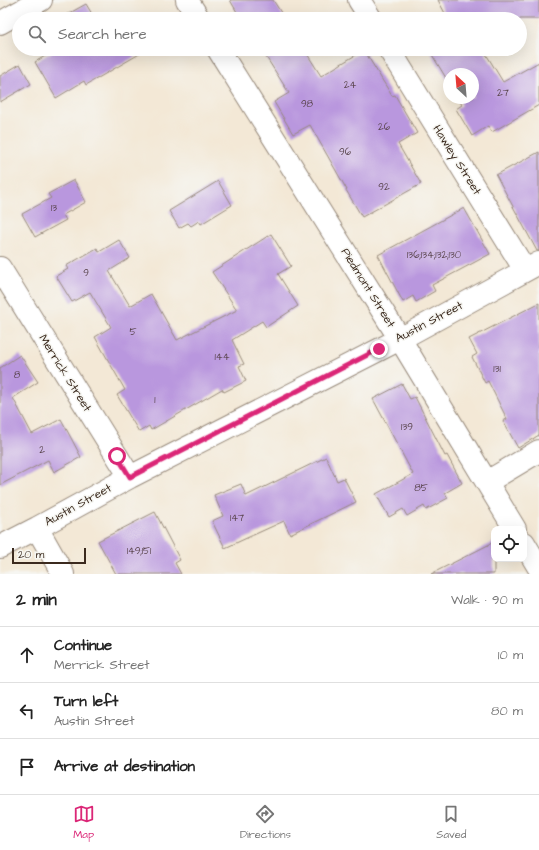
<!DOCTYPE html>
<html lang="en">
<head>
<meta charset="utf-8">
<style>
  body { margin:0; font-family:"Architects Daughter",sans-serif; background:#f6f6f6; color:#222 }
  .controls { position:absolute; right:12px; bottom:12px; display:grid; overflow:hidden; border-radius:8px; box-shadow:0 4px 16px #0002 }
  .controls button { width:36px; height:36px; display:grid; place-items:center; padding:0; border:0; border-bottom:1px solid #e0e0e0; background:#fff; color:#222; font:20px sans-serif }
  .compass { position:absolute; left:443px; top:68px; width:36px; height:36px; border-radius:50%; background:#fff; box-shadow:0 4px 16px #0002; rotate:334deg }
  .scale { position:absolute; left:12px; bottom:10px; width:74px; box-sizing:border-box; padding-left:4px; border:2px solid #3b2a1e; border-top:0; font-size:11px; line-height:14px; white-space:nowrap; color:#3b2a1e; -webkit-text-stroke:3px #f6f6f2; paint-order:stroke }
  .stop { position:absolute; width:12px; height:12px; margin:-9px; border:3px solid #db2777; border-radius:50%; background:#fff }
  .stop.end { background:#db2777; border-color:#fff; box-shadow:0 1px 4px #0008 }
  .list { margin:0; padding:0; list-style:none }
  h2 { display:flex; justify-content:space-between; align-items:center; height:52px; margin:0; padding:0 16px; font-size:17px }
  h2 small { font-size:13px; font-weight:400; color:#767676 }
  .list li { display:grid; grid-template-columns:26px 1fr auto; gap:12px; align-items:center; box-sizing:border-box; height:56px; padding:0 16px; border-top:1px solid #e0e0e0 }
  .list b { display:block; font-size:15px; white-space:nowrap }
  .list p { margin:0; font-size:13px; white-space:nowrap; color:#767676 }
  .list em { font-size:13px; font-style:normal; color:#767676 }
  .icon { flex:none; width:22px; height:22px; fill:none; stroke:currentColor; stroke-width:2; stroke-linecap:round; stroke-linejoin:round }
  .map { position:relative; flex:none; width:539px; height:574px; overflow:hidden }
  .search { position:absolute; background:#fff; box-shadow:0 4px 16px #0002; left:12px; right:12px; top:12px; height:44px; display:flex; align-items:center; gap:10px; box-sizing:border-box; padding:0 14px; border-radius:22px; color:#767676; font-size:15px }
  .sheet { height:220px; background:#fff }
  nav { display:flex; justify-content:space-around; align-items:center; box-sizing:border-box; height:56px; border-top:1px solid #e0e0e0; background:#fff; font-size:11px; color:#767676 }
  nav a { display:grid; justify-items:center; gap:2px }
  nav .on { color:#db2777 }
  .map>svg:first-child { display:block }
</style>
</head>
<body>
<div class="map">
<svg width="539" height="574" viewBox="0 0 539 574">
  <rect width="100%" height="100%" fill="#f6f6f2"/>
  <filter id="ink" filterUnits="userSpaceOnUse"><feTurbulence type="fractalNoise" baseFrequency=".025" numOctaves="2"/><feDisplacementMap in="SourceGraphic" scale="8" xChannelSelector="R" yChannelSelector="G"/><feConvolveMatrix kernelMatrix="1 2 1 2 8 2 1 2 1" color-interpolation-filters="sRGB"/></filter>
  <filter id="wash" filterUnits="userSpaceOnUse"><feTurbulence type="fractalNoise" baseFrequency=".012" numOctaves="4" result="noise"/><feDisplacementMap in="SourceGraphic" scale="16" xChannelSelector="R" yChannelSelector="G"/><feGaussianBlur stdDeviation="0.9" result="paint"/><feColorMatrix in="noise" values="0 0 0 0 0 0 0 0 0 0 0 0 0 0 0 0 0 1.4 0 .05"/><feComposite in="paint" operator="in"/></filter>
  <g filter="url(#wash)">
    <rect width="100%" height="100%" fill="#f3e8d6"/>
    <g id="blocks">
      <!-- building -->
      <path fill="#b997de" d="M230,0H273L285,19H241Z
        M438,0H539V19H448Z
        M86,4L95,19H59Z
        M57,49H148L86,85L84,81L56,98L35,62Z
        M261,49H304L321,76L364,50L392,96L395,95L417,133L398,144L421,184L362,217L346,190H347L310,125L293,134L274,102L289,93Z
        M439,49H483L503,82L539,62V105L492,132L488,126L472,136L456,109L462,105L458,98H473V74H449V83L431,53Z
        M20,64L31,84L0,102V76Z
        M539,152V251H537L496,175Z
        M74,180L86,202L63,215L66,220L35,237L22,214L51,198L48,194Z
        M218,181L232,205L201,224L199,221L191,226L188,223L179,228L169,211Z
        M464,208L490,254L432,285L435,291L416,302L413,296L403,302L378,255Z
        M271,234L291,266L278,274L298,306L266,327L262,321L232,340L244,364L239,366L246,381L224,392L222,389L151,430L149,426L139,432L117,395L125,390L95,337L111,327L90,292L72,302L56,276L68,269L66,266L97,248L99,252L119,240L130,258L109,271L130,306L151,294L177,340L237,310L212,272Z
        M539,303V435L518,448L503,421L507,419L488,381L485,383L472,357L477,354L469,339Z
        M20,355L38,382L13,398L32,434L61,419L81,457L54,472L48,460L0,485V368Z
        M402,384L410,399L415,397L445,456L447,455L462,483L445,493L448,498L426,510L424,506L407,516L403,509L389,517L376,494L413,474L373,399Z
        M326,457L337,481L344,478L356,502L290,534L284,521L225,548L212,521L223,516L214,495L241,484L246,496Z
        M155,512L180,560L175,563L181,574H116L98,541Z
        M494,542V574H431Z"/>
    </g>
  </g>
  <g filter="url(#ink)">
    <use href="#blocks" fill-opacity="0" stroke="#97897a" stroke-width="1"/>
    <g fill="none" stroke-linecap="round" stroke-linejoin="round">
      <defs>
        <path id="minor" d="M187,0L199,19
          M359,0L371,19
          M0,23L41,0
          M218,49L400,339L515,529
          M389,49L525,270
          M0,268L130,477
          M487,482L539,451
          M37,528L63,574
          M524,543L539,568
          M0,547L37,528L130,477L400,339L539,263"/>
      </defs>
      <!-- minor casing -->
      <use href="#minor" stroke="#97897a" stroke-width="24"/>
      <!-- minor -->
      <use href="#minor" stroke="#fff" stroke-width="22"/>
    </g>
  </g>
  <g fill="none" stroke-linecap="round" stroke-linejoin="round" filter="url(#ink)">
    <!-- route -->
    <path stroke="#db2777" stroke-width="5" d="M117,456L130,477L379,349"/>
  </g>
  <g text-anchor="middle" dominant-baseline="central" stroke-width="3" stroke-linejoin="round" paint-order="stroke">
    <!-- number labels -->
    <g font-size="10" fill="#5a454e">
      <text x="350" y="85">24</text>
      <text x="503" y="93">27</text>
      <text x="307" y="104">98</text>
      <text x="384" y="127">26</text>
      <text x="345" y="152">96</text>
      <text x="384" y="187">92</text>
      <text x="54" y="208">13</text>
      <text x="434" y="255">136;134;132;130</text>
      <text x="86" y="273">9</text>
      <text x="133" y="332">5</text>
      <text x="222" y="357">144</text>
      <text x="497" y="369">131</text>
      <text x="17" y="375">8</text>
      <text x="155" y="400">1</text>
      <text x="407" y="427">139</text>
      <text x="42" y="450">2</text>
      <text x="421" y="488">85</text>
      <text x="237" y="518">147</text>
      <text x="139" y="551">149;151</text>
    </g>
    <!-- street labels -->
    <g font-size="12" fill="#3b2a1e" stroke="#f6f6f2">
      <text transform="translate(457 160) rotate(58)">Hawley Street</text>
      <text transform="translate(368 288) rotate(58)">Piedmont Street</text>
      <text transform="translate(429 322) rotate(-28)">Austin Street</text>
      <text transform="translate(65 373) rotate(58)">Merrick Street</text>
      <text transform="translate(78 505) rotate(-29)">Austin Street</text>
    </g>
  </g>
</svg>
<div class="controls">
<button><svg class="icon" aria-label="locate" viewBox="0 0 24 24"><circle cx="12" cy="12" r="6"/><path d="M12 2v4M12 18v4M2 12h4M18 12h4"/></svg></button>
</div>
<svg class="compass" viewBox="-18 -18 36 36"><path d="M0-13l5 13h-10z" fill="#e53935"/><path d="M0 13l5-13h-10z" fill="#767676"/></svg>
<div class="scale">20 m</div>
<div class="stop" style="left:117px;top:456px"></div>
<div class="stop end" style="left:379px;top:349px"></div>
<div class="search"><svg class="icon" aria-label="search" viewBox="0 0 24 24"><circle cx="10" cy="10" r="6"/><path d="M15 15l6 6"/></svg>Search here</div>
</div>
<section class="sheet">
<h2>2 min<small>Walk · 90 m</small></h2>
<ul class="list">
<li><svg class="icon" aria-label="ahead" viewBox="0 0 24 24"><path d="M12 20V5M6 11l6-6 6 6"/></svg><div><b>Continue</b><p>Merrick Street</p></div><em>10 m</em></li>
<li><svg class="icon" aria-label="left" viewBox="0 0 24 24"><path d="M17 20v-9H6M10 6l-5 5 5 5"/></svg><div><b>Turn left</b><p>Austin Street</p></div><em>80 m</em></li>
<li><svg class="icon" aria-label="arrive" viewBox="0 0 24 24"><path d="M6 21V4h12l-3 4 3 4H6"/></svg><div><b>Arrive at destination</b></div></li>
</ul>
</section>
<nav>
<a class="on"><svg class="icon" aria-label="map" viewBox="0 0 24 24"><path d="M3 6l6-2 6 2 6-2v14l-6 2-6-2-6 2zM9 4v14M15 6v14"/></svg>Map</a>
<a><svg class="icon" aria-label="directions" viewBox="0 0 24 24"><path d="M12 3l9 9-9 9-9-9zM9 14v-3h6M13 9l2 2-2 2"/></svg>Directions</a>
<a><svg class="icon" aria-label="saved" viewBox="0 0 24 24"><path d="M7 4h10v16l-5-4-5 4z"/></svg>Saved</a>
</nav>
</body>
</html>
